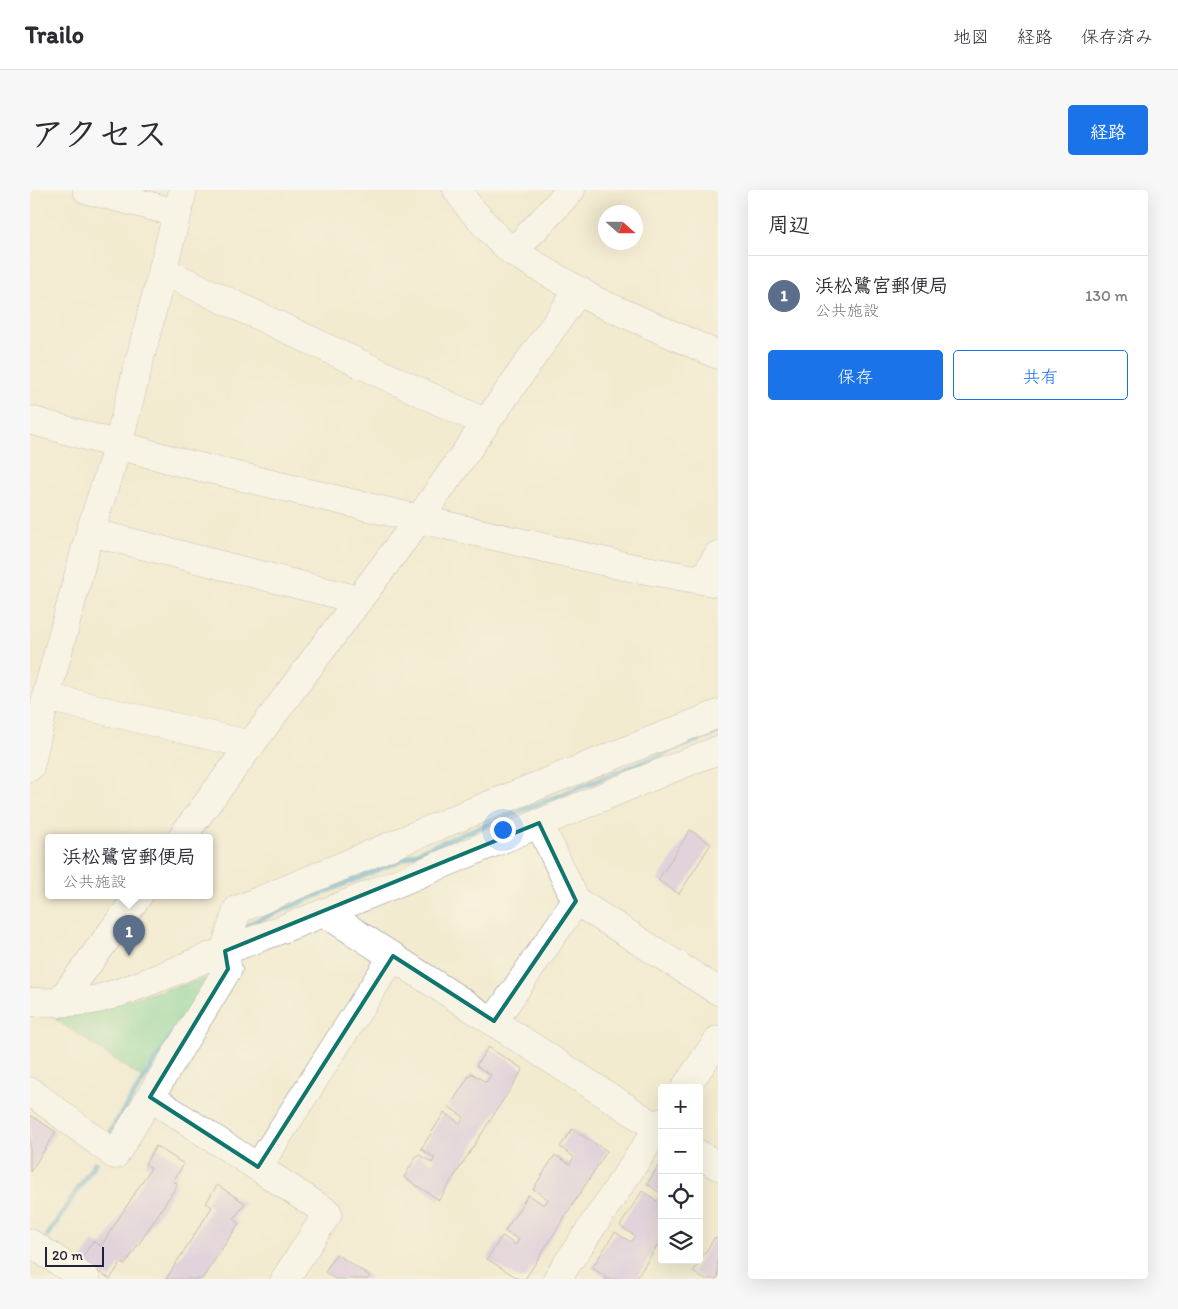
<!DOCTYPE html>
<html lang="ja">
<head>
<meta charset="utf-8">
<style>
  body { margin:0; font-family:Itim,"Klee One",sans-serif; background:#f7f7f7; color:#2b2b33 }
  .controls { position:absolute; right:15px; bottom:15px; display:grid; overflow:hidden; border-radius:5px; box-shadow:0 5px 20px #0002 }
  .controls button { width:45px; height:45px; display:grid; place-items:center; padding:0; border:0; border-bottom:1px solid #e1e1e2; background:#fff; color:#2b2b33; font:25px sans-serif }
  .compass { position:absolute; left:568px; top:15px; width:45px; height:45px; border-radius:50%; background:#fff; box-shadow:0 5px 20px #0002; rotate:111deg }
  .scale { position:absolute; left:15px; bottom:12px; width:59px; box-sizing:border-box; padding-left:5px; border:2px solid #22223b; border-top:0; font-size:14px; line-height:18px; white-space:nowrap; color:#22223b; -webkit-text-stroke:4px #fcf5e5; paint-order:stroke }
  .you { position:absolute; left:472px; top:639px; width:18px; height:18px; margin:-12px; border:4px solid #fff; border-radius:50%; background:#1a73e8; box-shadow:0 0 0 8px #1a73e833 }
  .badge { display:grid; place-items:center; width:32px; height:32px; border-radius:50%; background:#1a73e8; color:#fff; font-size:16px; font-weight:700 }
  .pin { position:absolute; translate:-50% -41px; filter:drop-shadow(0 1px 2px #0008) }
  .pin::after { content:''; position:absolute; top:26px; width:18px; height:15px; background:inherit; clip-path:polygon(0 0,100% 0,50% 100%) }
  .popup { position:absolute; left:15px; top:644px; width:168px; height:65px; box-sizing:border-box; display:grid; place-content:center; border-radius:5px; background:#fff; filter:drop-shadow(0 1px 4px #0005); font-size:16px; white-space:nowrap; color:#7c7c81 }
  .popup b { font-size:19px; color:#2b2b33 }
  .popup::after { content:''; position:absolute; left:50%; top:100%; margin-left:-10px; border:10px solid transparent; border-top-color:#fff }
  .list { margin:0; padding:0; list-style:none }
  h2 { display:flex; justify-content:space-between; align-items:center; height:65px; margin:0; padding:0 20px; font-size:21px }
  h2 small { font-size:16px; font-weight:400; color:#7c7c81 }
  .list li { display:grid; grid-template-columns:32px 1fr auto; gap:15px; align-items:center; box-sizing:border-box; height:80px; padding:0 20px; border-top:1px solid #e1e1e2 }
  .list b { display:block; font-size:19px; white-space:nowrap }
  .list p { margin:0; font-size:16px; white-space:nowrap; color:#7c7c81 }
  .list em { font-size:16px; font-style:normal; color:#7c7c81 }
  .actions { display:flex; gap:10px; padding:15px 20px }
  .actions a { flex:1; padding:11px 0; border:1px solid #1a73e8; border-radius:5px; text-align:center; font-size:18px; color:#1a73e8 }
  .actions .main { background:#1a73e8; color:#fff }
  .icon { flex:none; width:28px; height:28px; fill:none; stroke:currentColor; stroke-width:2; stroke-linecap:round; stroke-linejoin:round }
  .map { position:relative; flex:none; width:688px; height:1089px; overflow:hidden; border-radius:5px }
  header { display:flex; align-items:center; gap:30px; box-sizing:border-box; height:70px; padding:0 25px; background:#fff; border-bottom:1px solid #e1e1e2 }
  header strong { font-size:24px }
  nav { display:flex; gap:28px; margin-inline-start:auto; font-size:18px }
  .intro { display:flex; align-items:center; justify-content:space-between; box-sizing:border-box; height:120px; padding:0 30px }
  h1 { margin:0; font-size:35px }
  .button { padding:12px 22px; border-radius:5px; background:#1a73e8; color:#fff; font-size:18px; font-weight:700 }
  main { display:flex; gap:30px; padding:0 30px }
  aside { flex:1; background:#fff; border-radius:5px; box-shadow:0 5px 20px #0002 }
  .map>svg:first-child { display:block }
</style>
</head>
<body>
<header>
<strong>Trailo</strong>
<nav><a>地図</a><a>経路</a><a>保存済み</a></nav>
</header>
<div class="intro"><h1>アクセス</h1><a class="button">経路</a></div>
<main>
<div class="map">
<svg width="688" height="1089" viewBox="0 0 688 1089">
  <rect width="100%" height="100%" fill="#fcf5e5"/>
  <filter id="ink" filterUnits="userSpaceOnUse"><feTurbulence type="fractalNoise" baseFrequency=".02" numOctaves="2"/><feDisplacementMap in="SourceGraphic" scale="10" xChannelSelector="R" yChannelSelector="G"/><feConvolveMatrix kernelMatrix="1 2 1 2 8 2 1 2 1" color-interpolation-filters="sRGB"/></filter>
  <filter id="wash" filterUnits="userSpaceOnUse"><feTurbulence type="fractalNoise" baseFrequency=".0096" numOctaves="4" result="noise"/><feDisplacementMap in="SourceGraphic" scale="20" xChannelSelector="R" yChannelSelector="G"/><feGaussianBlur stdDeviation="1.12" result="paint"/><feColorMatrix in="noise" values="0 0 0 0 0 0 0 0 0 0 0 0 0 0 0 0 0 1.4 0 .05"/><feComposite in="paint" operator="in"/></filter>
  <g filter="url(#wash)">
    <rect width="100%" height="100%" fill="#f2ebd0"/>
    <!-- green -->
    <path fill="#7ad297" stroke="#4e7a69" d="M179,788L115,890L25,829Z"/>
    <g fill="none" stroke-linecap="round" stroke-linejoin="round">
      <!-- stream -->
      <path stroke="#54a5ce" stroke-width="5.5" d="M213,743L219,734L406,655L688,542
        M80,942L150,832
        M18,1045L65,973"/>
    </g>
    <g id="blocks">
      <!-- building -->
      <path fill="#ccb3e8" d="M660,640L681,654L649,704L628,690Z
        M458,857L493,879L409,1010L374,987L388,964L402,973L405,968L391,959L414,923L430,933L434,927L419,917L441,883L456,892L461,885L446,876Z
        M0,925L26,942L0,982Z
        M542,939L577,961L495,1089H489L457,1069L472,1046L486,1055L489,1050L475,1041L498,1005L514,1015L518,1009L503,999L525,965L540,974L544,967L530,957Z
        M126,956L154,974L143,991L148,994L95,1075L91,1073L80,1089L51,1070L63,1051L71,1056L121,978L115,974Z
        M629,975L632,977V1004L617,994Z
        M187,995L215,1013L204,1029L209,1033L172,1089H136L182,1017L176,1013Z
        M612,1001L627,1011L632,1004V1048L606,1089H575L576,1087L562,1078L585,1042L601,1052L605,1046L590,1036Z
        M685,1047L688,1049V1089H674L663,1082Z
        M306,1064L340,1086L338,1089H305L295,1082Z"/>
    </g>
  </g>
  <g filter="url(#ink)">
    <use href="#blocks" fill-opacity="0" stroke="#8a8686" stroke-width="1"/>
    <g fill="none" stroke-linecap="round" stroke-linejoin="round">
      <defs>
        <path id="minor" d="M57,0L148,23
          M427,0L440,18L469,50L483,62L564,110L688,165
          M483,62L541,0
          M133,81L456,233
          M0,230L149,272L389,329L594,376L688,393
          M60,342L329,410
          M673,390L688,365
          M16,507L221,555
          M0,577L16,507L60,342L88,255L153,0
          M509,633L546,711L688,801
          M152,647L389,329L549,100
          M295,723L632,941
          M0,812C23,812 49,814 71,808C116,796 158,774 202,758C366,698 525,624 688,560
          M29,813L109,705
          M464,831L546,711
          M655,898L688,850
          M0,901L85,965L198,779L194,762L207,720L437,624L688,524
          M120,907L298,1023L255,1089
          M669,964L688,976
          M228,977L363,766
          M0,1053L56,1089
          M527,1089L632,932"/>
      </defs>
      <!-- minor casing -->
      <use href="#minor" stroke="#8a8686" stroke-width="29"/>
      <!-- minor -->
      <use href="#minor" stroke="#fff" stroke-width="28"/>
    </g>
  </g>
  <!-- marked area -->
  <path d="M0 0H688V1089H0ZM509,633L546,711L464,831L363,766L228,977L120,907L198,779L195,761Z" fill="#f2ebd0" fill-opacity=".55" fill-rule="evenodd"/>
  <path fill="none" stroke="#0f766e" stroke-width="4" stroke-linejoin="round" d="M509,633L546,711L464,831L363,766L228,977L120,907L198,779L195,761Z"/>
</svg>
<div class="controls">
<button>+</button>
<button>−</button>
<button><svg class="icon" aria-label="locate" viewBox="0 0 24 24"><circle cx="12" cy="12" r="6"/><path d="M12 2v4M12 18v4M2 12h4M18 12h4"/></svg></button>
<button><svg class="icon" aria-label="layers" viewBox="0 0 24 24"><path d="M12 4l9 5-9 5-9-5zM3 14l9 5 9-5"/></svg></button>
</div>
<svg class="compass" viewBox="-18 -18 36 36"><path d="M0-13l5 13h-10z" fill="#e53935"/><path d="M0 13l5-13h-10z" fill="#7c7c81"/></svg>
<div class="scale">20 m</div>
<div class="you"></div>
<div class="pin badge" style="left:99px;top:766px;background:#5c6f8a">1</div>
<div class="popup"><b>浜松鷺宮郵便局</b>公共施設</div>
</div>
<aside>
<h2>周辺<small></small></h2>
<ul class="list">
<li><span class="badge" style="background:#5c6f8a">1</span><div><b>浜松鷺宮郵便局</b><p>公共施設</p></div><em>130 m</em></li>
</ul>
<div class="actions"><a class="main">保存</a><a>共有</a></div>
</aside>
</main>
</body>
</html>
